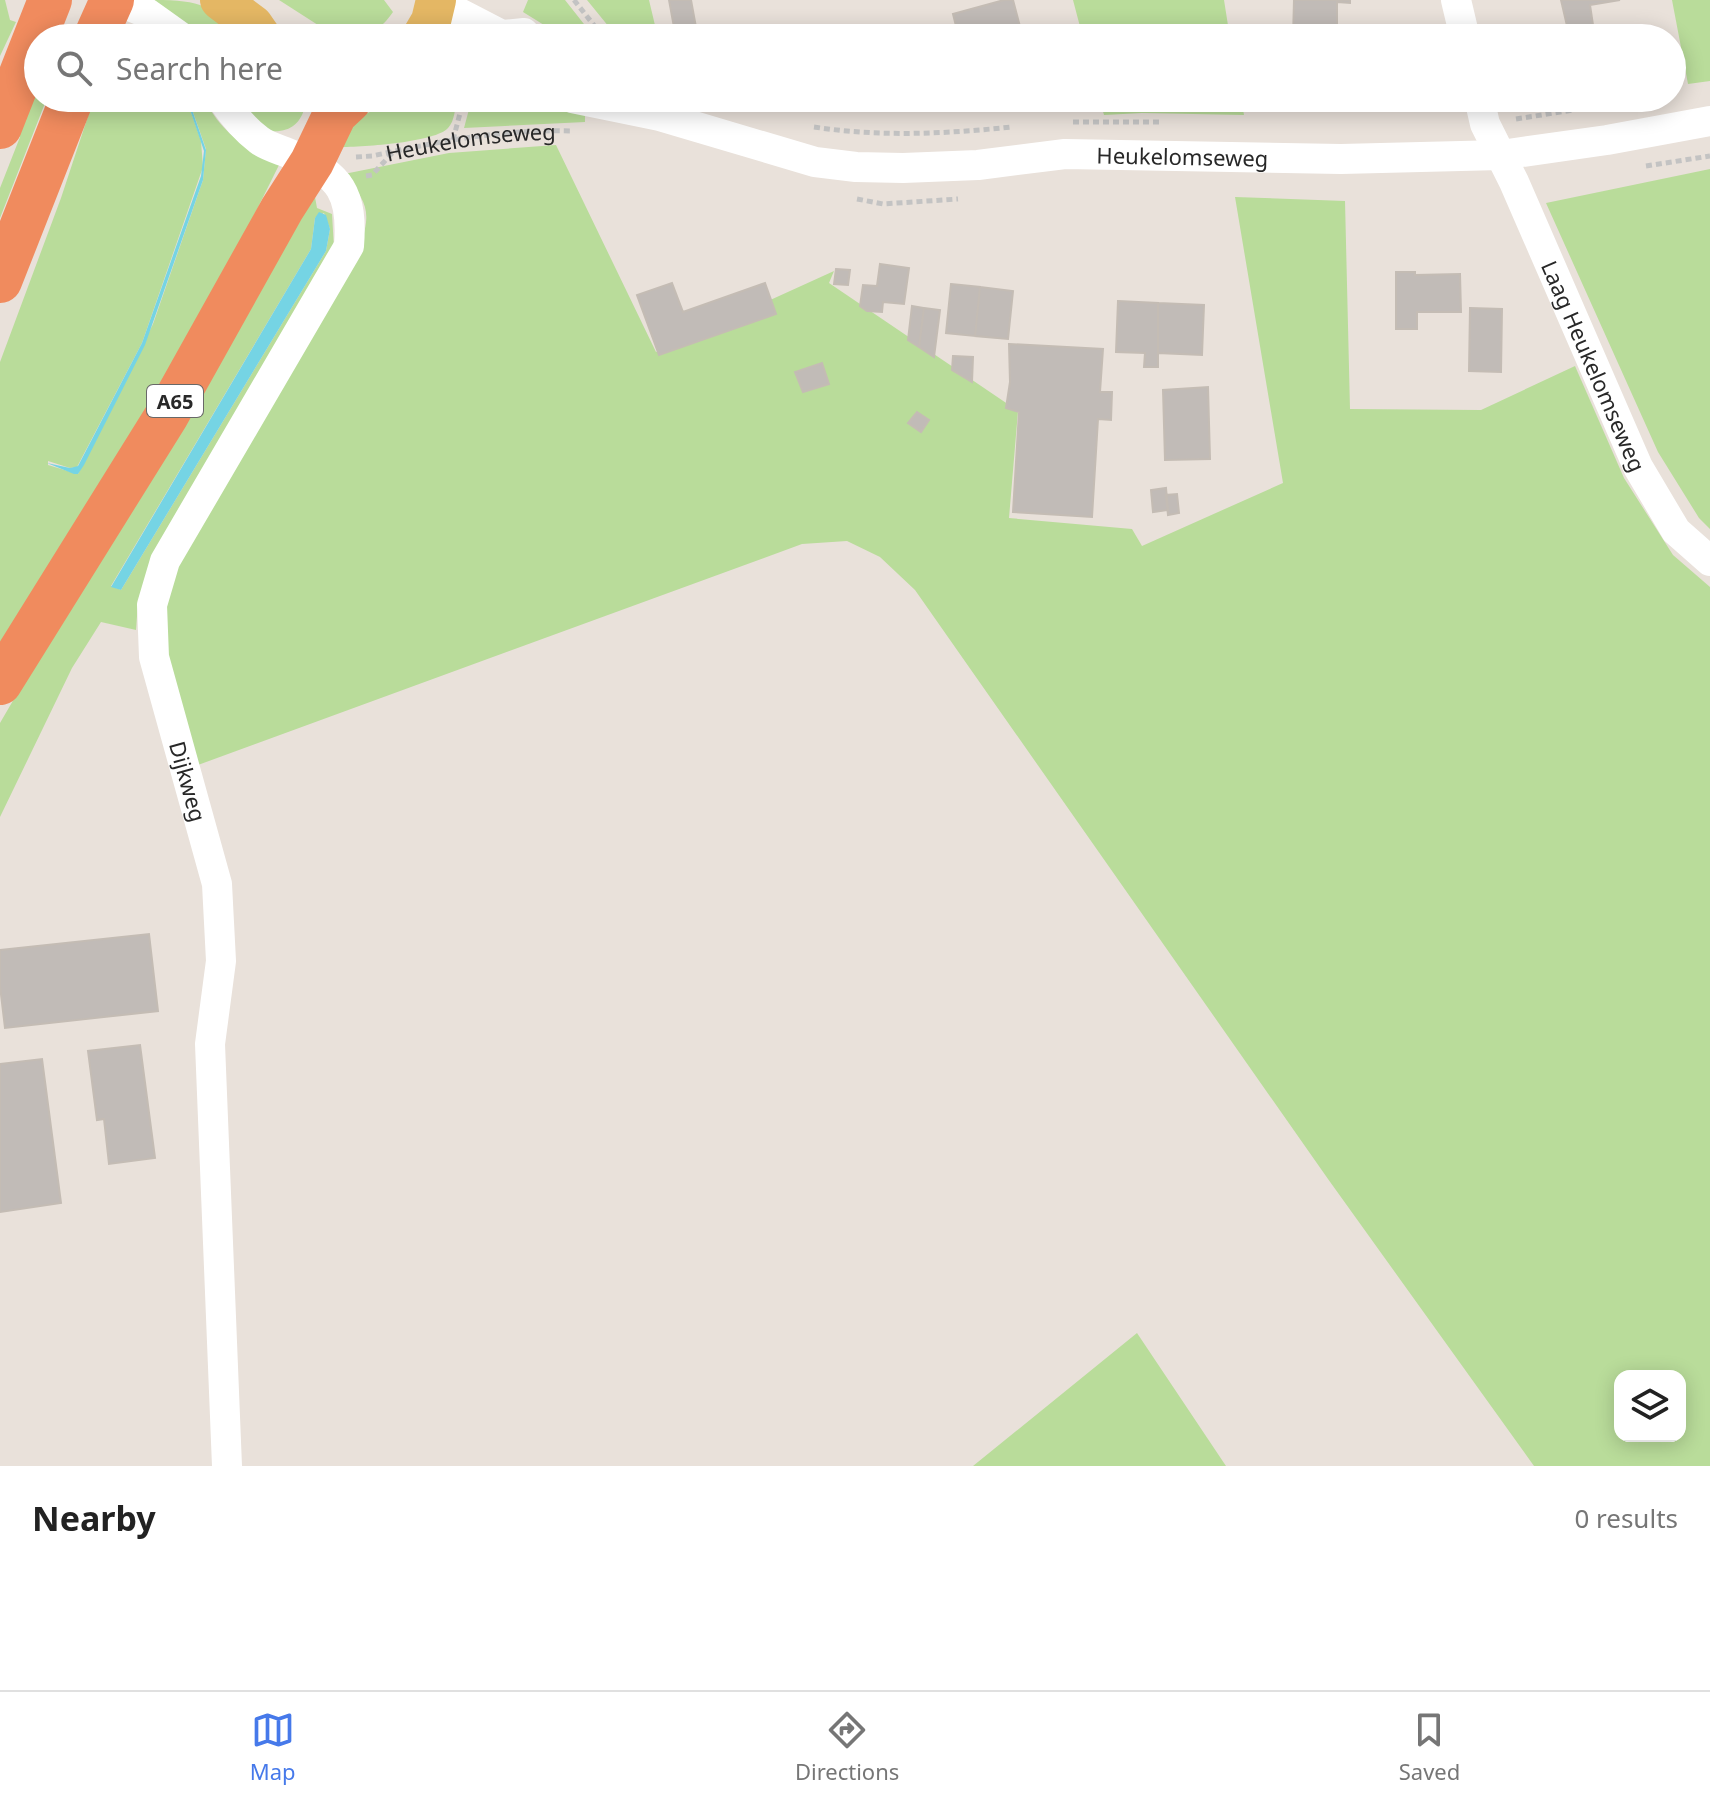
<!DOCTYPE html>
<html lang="en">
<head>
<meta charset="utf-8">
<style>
  body { margin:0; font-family:"Noto Sans",sans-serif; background:#f6f6f6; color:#222 }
  .controls { position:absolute; right:24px; bottom:24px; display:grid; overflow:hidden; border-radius:16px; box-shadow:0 4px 20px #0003 }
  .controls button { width:72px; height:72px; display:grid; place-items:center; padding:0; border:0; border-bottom:2px solid #e0e0e0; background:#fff; color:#222; font:40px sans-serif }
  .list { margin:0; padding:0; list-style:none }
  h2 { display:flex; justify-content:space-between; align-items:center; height:104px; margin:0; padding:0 32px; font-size:34px }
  h2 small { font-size:26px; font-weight:400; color:#767676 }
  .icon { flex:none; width:44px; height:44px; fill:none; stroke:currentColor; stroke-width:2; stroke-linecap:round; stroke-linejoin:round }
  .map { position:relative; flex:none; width:1710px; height:1466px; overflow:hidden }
  .search { position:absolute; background:#fff; box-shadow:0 4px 20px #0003; left:24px; right:24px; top:24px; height:88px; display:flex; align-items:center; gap:20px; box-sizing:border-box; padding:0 28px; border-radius:44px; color:#767676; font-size:30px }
  .sheet { height:224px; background:#fff }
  nav { display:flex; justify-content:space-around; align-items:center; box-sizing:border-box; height:112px; border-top:2px solid #e0e0e0; background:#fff; font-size:22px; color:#767676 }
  nav a { display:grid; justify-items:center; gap:4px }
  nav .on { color:#4679ea }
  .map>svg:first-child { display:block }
</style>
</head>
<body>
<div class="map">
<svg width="1710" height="1466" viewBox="0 0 1710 1466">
  <rect width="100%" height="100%" fill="#e9e1da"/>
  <!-- green -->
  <path fill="#b9dc9a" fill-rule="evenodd" d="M0,0H5L10,20L16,22L0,56Z
    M154,0C202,0 211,6 245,38H196Z
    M279,0H384L393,12C379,33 356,45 332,34Z
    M528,0H565L595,38H565L523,12Z
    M587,0H649L658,38H618Z
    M1073,0H1224L1230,38H1083Z
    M1672,0H1710V81L1688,84Z
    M38,82V98H47L0,218V188L20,137L16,135Z
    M94,98H186L201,141L203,167L142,343L77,467L70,468L48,461V465L78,474L153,324L203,180L206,149L188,98H204C221,133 245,148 280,163L204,316L0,650V362L61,198Z
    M231,98H297L305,106C301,124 289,133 270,131Z
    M404,98H457C455,107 455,121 448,128C435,143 353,148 332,147L365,114Z
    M472,98H516L585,113V122L464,128Z
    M1099,98H1241L1244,115L1142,113L1104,115Z
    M556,145L656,352L834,271L829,283L1018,411L1009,518L1132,529L1142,546L1283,483L1235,197L1345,201L1350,409L1481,410L1575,366L1624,478L1673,555L1710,587V1466H1534L1328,1179L915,590L880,557L847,541L802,544L198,765L158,628L173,575L360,247C372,210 367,203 344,174L449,153ZM1620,1376H1680V1436H1620Z
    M1710,169V529L1699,518L1658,452L1546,203Z
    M313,186L317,208L332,214L334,248L147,574L138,602L136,630L101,622L72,668L0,817V723ZM324,213L330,229L326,251L121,590L111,586L311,249L315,218Z
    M1137,1333L1226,1466H973Z"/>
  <!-- water -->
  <path fill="#75d4e4" d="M186,98H188L206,150L203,180L145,345L84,465L78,474H74L47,463L70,468L78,466L142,343L201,176L204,151Z
    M319,212L326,215L330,229L326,251L121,590L111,587L311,249L315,218Z"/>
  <!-- building -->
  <path fill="#c1bbb7" stroke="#c4bcb4" stroke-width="2" d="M669,0H691L698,38H676Z
    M1004,0H1013L1023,38H959L953,14Z
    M1294,0H1350V3L1337,2V38H1293Z
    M1561,0H1620L1590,5L1593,25L1568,30Z
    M880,264L909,268L904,304L883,302L882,312L867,311L860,306L863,285L877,286Z
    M836,269L850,270L848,285L834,284Z
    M1396,272H1415V275L1460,274L1461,312H1417V329H1396Z
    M672,283L683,312L765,283L776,314L659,355L637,295Z
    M951,284L980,287L975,336L946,333Z
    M980,287L1013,291L1008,339L975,336Z
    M1118,301L1158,303V367H1144L1145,353L1116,352Z
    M1158,303L1204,305L1202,355L1158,353Z
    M912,306L924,308L919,347L908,340Z
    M924,308L940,310L934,357L919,347Z
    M1470,308L1502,309L1501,372L1469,371Z
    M1009,344L1103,349L1100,392H1112L1111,420L1098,419L1092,517L1013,512L1019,412L1006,408L1010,382Z
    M953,356L973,357L972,382L952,370Z
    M822,363L829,384L803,392L795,372Z
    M1208,387L1210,459L1165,460L1163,390Z
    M917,412L929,420L921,432L908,423Z
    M1166,488L1168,510L1153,512L1151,490Z
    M1177,494L1179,513L1168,515L1166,495Z
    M149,934L158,1011L5,1028L0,986V950Z
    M140,1045L155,1158L109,1164L104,1119L97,1120L88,1051Z
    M42,1059L61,1203L0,1212V1064Z"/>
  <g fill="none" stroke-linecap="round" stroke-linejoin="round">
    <!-- path -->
    <g stroke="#c3c3c3" stroke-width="5" stroke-dasharray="6 4" stroke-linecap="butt">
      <path d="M574,0L604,38"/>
      <path d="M1516,119L1649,98"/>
      <path d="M1073,122H1159"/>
      <path d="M814,127C880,137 945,134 1011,127"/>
      <path d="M453,140L464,98"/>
      <path id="s1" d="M356,157L372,156C442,141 501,129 572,131"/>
      <path d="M1646,166L1710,156"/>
      <path d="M366,176L372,175L394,151"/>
      <path d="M857,199L883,204L958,199"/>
    </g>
    <!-- minor -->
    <g stroke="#fff" stroke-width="30">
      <path d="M115,0L147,13L182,38"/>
      <path d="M1456,0L1465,38"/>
      <path d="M436,1L502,35L524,33"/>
      <path id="s2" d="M221,98C232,114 243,128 259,140C268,147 282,150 293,155C341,174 353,195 349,246L165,561L152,605L154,657L217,884L221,961L210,1044L227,1466"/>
      <path id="s3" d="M572,98L660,116L815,162L856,167L903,168L978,165L1065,154L1341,159L1501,155L1607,140L1710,121"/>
      <path id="s4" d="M1479,98L1485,124L1514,182L1638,467L1676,531L1710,561"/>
    </g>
    <!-- major -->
    <path stroke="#e4b764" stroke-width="40" d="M220,0L253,25L262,38
      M421,38L431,21L436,0"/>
    <!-- highway -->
    <path stroke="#f08b5e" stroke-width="44" d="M95,38L112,0
      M0,127L50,0
      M0,281L72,98
      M0,683L167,415L282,209L312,162L335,114L349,101"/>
  </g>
  <g text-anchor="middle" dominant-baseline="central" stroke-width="7" stroke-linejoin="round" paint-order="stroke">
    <!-- shield labels -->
    <rect fill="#fff" stroke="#686868" stroke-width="2" x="147" y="385" width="56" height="32" rx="6"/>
    <g font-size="20" font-weight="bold" fill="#282828">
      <text x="175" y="401">A65</text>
    </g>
    <!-- street labels -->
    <g font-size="22" fill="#282828" stroke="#fff">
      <text stroke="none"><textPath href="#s1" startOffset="116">Heukelomseweg</textPath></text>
      <text stroke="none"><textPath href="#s3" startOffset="620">Heukelomseweg</textPath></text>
      <text stroke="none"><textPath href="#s4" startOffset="292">Laag Heukelomseweg</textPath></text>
      <text stroke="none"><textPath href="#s2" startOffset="804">Dijkweg</textPath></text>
    </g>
  </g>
</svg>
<div class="controls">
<button><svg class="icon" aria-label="layers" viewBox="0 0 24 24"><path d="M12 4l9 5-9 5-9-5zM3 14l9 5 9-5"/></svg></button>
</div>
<div class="search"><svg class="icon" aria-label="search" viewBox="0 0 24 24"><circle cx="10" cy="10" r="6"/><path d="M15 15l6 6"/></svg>Search here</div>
</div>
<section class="sheet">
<h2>Nearby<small>0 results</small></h2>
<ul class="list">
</ul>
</section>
<nav>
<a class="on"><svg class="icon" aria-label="map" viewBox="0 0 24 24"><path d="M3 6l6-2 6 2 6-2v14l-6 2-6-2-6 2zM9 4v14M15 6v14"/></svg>Map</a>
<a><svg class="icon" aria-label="directions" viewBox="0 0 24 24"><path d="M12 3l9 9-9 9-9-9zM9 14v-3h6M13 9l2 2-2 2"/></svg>Directions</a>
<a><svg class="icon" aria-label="saved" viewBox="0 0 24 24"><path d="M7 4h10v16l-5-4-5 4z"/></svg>Saved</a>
</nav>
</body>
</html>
